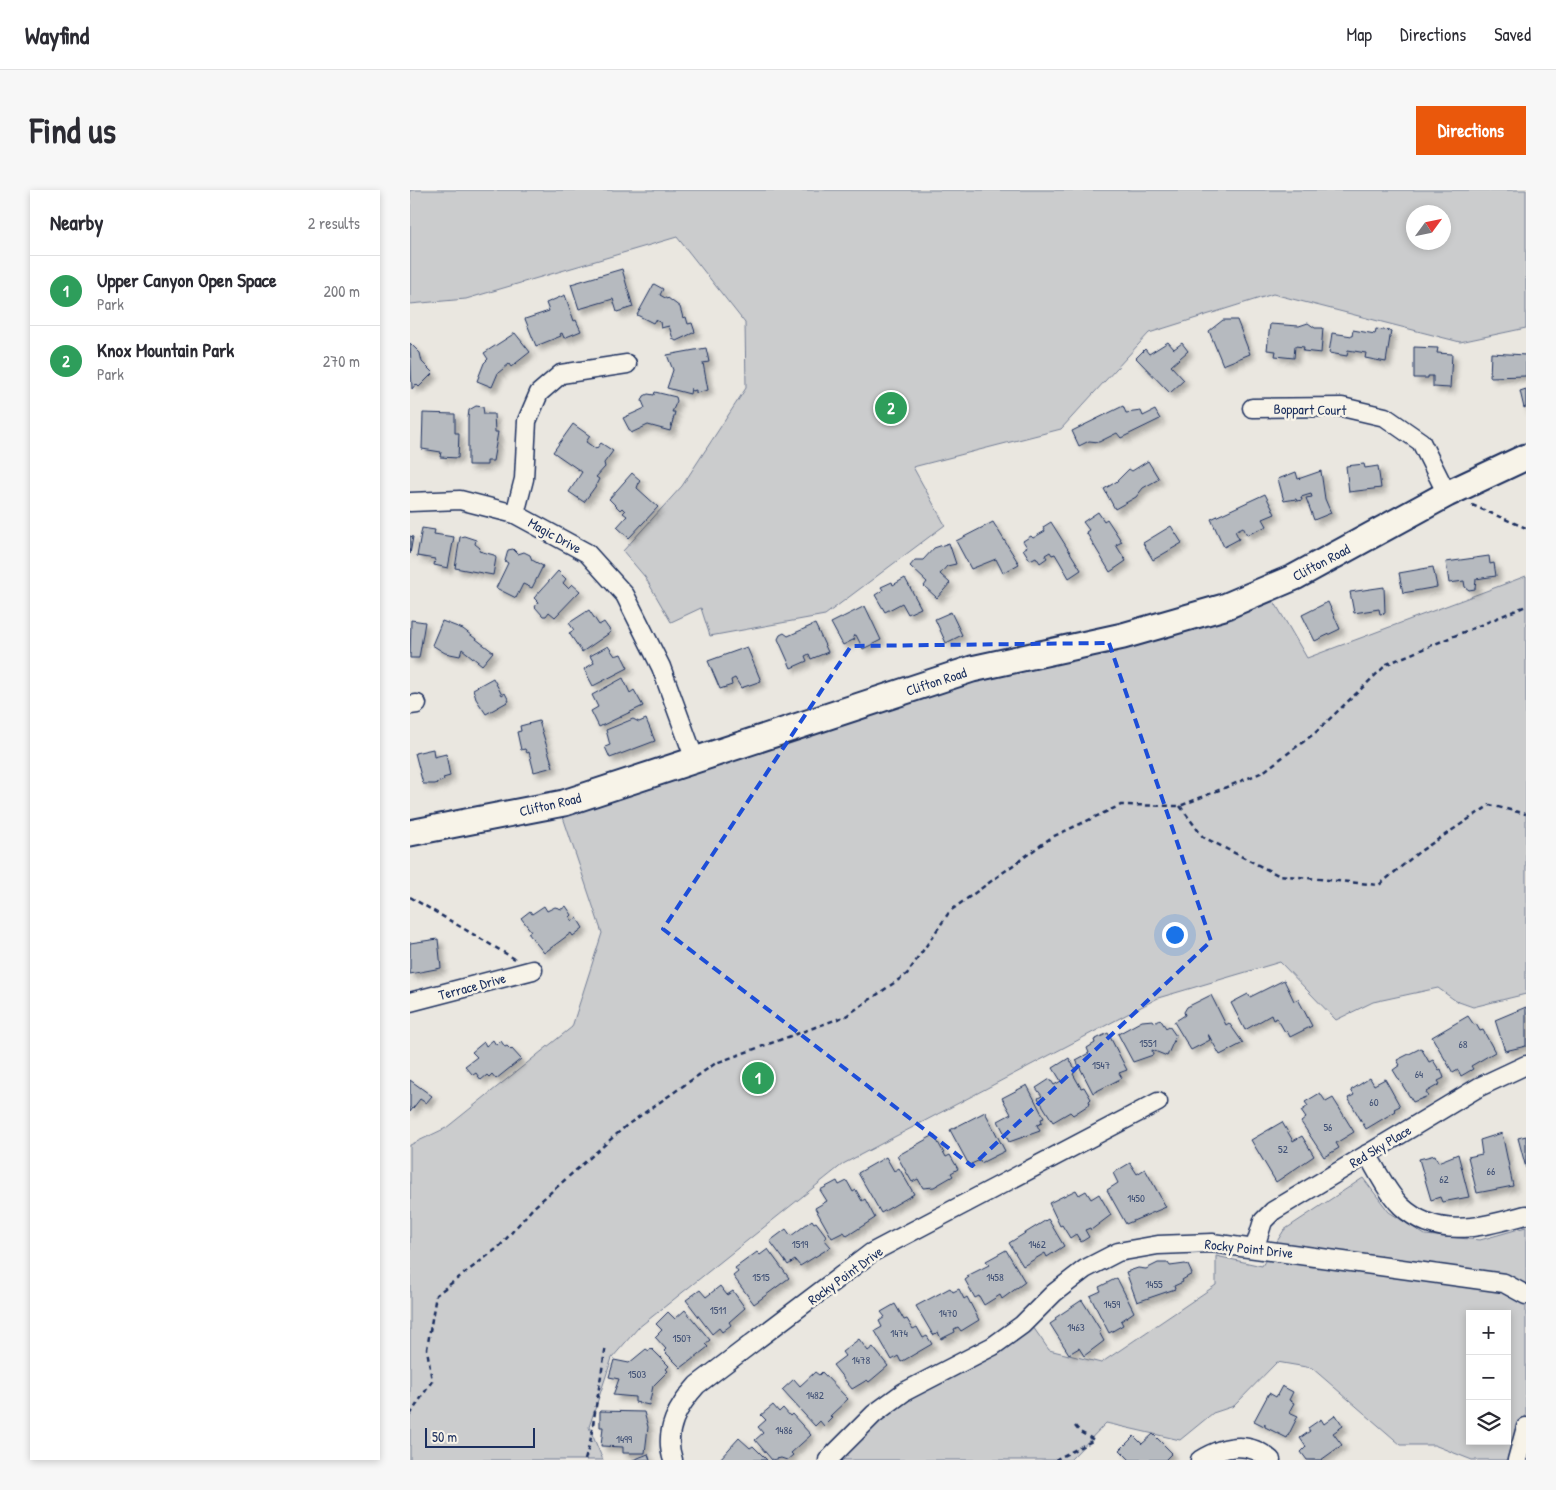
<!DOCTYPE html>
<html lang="en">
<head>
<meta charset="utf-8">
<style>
  body { margin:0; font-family:"Patrick Hand",sans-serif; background:#f7f7f7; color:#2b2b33 }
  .controls { position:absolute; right:15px; bottom:15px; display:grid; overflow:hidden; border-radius:0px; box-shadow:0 2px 8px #0003 }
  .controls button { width:45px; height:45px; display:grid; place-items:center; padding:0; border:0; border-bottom:1px solid #e1e1e2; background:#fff; color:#2b2b33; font:25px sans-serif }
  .compass { position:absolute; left:996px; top:15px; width:45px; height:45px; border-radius:50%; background:#fff; box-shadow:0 2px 8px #0003; rotate:57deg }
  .scale { position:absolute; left:15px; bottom:12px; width:110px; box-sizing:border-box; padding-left:5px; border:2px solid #1b2f5e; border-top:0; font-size:14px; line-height:18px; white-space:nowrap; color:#1b2f5e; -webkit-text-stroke:4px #f7f3e8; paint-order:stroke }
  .you { position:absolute; left:764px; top:744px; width:18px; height:18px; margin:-12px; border:4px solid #fff; border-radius:50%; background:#1a73e8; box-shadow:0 0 0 8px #1a73e833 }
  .badge { display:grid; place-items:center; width:32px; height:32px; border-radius:50%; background:#ea580c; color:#fff; font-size:16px; font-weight:700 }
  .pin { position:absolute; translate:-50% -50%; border:2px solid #fff; box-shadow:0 1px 5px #0006 }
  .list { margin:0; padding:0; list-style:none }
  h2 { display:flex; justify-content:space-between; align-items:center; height:65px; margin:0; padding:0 20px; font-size:21px }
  h2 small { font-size:16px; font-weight:400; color:#7c7c81 }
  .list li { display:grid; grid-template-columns:32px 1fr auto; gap:15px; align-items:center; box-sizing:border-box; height:70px; padding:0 20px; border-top:1px solid #e1e1e2 }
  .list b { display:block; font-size:19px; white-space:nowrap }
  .list p { margin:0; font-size:16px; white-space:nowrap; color:#7c7c81 }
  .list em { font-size:16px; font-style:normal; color:#7c7c81 }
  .icon { flex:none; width:28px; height:28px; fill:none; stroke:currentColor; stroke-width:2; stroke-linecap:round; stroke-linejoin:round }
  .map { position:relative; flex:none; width:1116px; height:1270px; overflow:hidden; border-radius:0px }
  header { display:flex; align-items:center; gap:30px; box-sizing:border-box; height:70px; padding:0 25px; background:#fff; border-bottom:1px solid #e1e1e2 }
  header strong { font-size:24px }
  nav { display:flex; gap:28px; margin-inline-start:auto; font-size:18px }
  .intro { display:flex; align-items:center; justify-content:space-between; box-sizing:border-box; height:120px; padding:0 30px }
  h1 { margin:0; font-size:35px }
  .button { padding:12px 22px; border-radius:0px; background:#ea580c; color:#fff; font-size:18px; font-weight:700 }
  main { display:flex; gap:30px; padding:0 30px }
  aside { flex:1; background:#fff; border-radius:0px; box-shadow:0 2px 8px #0003 }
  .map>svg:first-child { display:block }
</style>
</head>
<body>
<header>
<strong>Wayfind</strong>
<nav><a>Map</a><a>Directions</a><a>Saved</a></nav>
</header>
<div class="intro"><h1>Find us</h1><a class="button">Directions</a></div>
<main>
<aside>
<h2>Nearby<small>2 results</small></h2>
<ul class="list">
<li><span class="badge" style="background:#2e9e5b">1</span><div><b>Upper Canyon Open Space</b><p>Park</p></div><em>200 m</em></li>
<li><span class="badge" style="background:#2e9e5b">2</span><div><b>Knox Mountain Park</b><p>Park</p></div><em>270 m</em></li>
</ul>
</aside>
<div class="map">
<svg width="1116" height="1270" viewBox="0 0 1116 1270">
  <defs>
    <filter id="shadow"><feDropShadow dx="4.5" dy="4.5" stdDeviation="2.5" flood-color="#0004"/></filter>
  </defs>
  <rect width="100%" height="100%" fill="#eae7e0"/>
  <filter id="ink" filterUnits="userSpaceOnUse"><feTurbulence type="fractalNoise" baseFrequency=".02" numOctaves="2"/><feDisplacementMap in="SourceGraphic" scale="10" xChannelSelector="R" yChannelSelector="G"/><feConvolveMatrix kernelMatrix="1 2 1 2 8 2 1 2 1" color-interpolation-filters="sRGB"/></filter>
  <g filter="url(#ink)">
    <!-- green -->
    <path fill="#cbcccd" stroke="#737e96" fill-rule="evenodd" d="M0,0H1116V138L1050,152L863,104L739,143L651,239L503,277L535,335L415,425L300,446L291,418L261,432L235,387L213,361L272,296L336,198L335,133L267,47L56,109L0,114ZM1004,22H1034V52H1004Z
      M1116,386V804L1063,817L1046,811L1028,798L963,812L926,830L870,772L748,808L433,974L228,1138L202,1168L179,1237L193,1270H0V955L36,938L162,837L192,743L153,627L436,529L562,489L823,429L861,406L897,468Z
      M953,988L979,1022L1015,1045L1070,1050L1116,1037V1270H1062L1024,1255H991L902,1178L867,1172L824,1216L803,1223L770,1250L696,1233L660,1270H421L465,1226L621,1134L639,1160L691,1173L806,1095V1066L852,1076L874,1040ZM1060,1124H1097V1251H1060Z"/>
    <!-- building -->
    <path fill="#b6babf" stroke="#1b2f5e" filter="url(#shadow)" d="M212,79L223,117L207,122L203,109L169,119L161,94Z
      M244,94L253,99L250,105L257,109L258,108L270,117L273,128L276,127L278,134L282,133L285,142L266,151L263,149L259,136L251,138L250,132L245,130L243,133L227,125Z
      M155,105L164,131L166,130L171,141L154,148L152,143L150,144L151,146L126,156L115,129L139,121L136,113Z
      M813,130H827L840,164L813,175L799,141Z
      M898,133L905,138H913L911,163L893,161L894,157L885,156L884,168L865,166L866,161L857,160L860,134L889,136Z
      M966,139L981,141L976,172L955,168L956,163L938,160L937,166L919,163L922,143L942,146L943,140L965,144Z
      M105,143L120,162L101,177L99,174L88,183L82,197L67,191L74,173L78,169L74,163Z
      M758,152L764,159L772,153L778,161L761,176L774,190L760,203L726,168L735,159L739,164Z
      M0,153L10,163L12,172L23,183L9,197L6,194L2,199Z
      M1004,157L1028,158L1027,163L1042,164L1040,198L1023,197V186H1018V188H1004Z
      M296,158L299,172L293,173L298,200L286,203V200L282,201L281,198L280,204L257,198L263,180L257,165Z
      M1081,163L1116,165V186L1080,187Z
      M1116,199V217L1114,218L1110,201Z
      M245,202L266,207L267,211L262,222H265L260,241L238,235L221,243L213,228L235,218L232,211L234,206L238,204L244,205Z
      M66,216L73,217L74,224H84L85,242H88L83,271H77V275H58V228L59,220Z
      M713,216L716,223L731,221L733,226L745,220L750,229L711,248L707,243L689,252L679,251L669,256L662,241Z
      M13,223L45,224V243H49L48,268L30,267L31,262L12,259Z
      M163,234L180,246L176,252L186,259L191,253L203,261L194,273L195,277L186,287L189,289L185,297L174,312L159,302L172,282L143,262Z
      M738,271L749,289L733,298L726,307L705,319L694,299L706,292L719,279L722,281Z
      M954,274L955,278L968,276L971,298L939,302L936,276Z
      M911,281L915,309L921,323L904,330L896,308L902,307L901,304L891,307L892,310L887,311L886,309L874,311L868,289L886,282L888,289Z
      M222,283L230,290L227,298L248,317L219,348L207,337L217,326L213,323L215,321L212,318L210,320L199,309Z
      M855,304L865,324L853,329L857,336L837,345L833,337L825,341L829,349L814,357L801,329Z
      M688,322L694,331L697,329L712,352L706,355L716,371L700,382L676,342L679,340L673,332Z
      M583,332L609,374L593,383L586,369L561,379L546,351Z
      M641,332L671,380L659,388L645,364L642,365L640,362L635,365L637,368L630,373L626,367L620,370L613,359L617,357L613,351L621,346L623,348L635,341L633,337Z
      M761,336L772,353L743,370L733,353Z
      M12,338L25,340L24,344L44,347L38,378L24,375L25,369L7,366Z
      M0,346L3,347L0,364Z
      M54,346L66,350L65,354L70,358L69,361L84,365L86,368L83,385L45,378L50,347Z
      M539,353L546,374L537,376L530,384L540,393L527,408L514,396L517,392L500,376L505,370H513L524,358Z
      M103,359L108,364L114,362L120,365L122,370L133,376L122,398L113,394L106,408L86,398L98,373L95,371L97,364L98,360Z
      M1079,366L1080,374L1084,373L1086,386L1066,389L1065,399L1059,400L1055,397L1054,391L1039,393L1036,372Z
      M1023,377L1027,397L993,403L989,383Z
      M148,381L156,389L153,393L158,398L162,394L170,401L145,427L139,422L136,426H133L125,417L128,412L124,408Z
      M495,388L511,418L498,424L492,413L475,422L465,405L473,400L471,397L482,392L483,395Z
      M974,397L975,423L970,424L969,419L944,423L940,402Z
      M918,412L930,439L905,451L892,425Z
      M455,416L471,450L453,459L446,445L443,446L445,449L433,455L421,433Z
      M179,420L189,435L194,432L201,442L172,462L159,443L164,440L159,433Z
      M541,422L552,445L536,453L525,429Z
      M1,430L15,432L9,468H0Z
      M32,431L53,439L83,462L72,475L52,459L50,466L35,463L22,455Z
      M405,434L418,462L401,469L399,464L395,466L397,471L381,478L368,449L370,445L374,443L378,446Z
      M198,456L205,466L211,464L218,478L183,496L174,479L184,473L180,466Z
      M337,457L351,491L331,498L325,488L321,490L322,495L310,499L298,471Z
      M83,488L92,505L95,503L99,511L76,524L66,509L63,499Z
      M213,488L220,503L224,500L233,516L189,537L181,521L188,517L182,505Z
      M223,529L229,532L236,529L245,551L200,568L195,557L200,555L196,540Z
      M129,531L143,577L124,582L119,562L117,563L115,559L111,560L107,542L111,541L110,536Z
      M23,559L24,567L36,564L40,586L33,588L34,590L25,594H13L5,563Z
      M134,716L137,721L145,717L152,719L156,716L162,725L160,727L162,731L167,728L173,738L163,746L161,743L134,763L118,743L121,741L111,728L120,721L122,724Z
      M28,749L31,778L0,784V753Z
      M874,790L884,811L888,809L902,836L880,847L877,841L875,842L867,828L863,830L861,825L835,840L821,813L838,804L840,807Z
      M801,805L816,835L819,833L833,853L810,865L798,844L800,850L781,860L764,832L775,825L774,822L777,817Z
      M1116,817V856L1095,861L1085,830Z
      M1058,826L1064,835L1066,834L1070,841L1073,840L1085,862L1061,876L1063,879L1051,886L1048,880L1043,883L1022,847Z
      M750,829L756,838L759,836L766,846L757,866L742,860L743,865L723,872L708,844L732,831L743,830L745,833Z
      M698,843L717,880L709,883L712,888L683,903L666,870L679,863L677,858L685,853L684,850Z
      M83,850L86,855L91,851L95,857L97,856L101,860L102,859L111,869L86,889L82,884L79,887L77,885L71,890L66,883L63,885L55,876L67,867L62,862L74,852L76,856Z
      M1011,858L1019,872L1023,870L1029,880L1031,879L1034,888L1028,891L1030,894L1016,902L1018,906L1003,912L983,880L990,875L987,870Z
      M659,868L666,881L663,884L671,898L674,897L681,909L679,911L680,914L663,925L660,922L643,932L628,908L632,906L626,898L640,889L644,895L651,891L643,878Z
      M960,888L964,895L975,889L990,916L984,919L986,921L956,939L938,908L944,905L941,900Z
      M0,890L22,906L16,913L10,909L0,922Z
      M617,895L634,928L631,929L632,933L627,935L630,941L599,952L588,931L601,924L592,908Z
      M910,903L916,912L923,908L944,942L926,953L929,958L914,967L891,932L896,928L891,921L898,916L895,912Z
      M575,922L595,961L571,973L570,970L559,975L540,940Z
      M872,932L883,951L892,946L904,966L866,992L841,950Z
      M1092,943L1103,996L1067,1003L1058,967L1072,964L1070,950Z
      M524,945L536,967L540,965L548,979L541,983L543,986L524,997L513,998L508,989L502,992L487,966Z
      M1116,946V978L1108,948Z
      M1048,964L1059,1007L1032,1012L1030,1007L1021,1010L1009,969L1025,965L1028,972Z
      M476,967L484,981L489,978L504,1004L471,1023L448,983Z
      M720,973L727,984L735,979L756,1017L716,1034L697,1000L708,993L703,983Z
      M427,991L429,995L437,991L443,1002L446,1000L452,1011L455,1009L465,1028L437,1046L434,1042L422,1048L405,1018L417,1011L410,1000Z
      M666,1000L669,1005L676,1001L681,1009L689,1004L701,1025L681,1040L680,1038L675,1040L679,1047L671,1052L666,1044L660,1048L652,1035L650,1036L639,1013Z
      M638,1029L654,1056L637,1067L635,1063L613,1076L599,1053Z
      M402,1030L404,1033L406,1032L417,1047L414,1049L421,1057L390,1076L385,1070L378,1075L360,1051L376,1039L381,1046Z
      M358,1059L379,1088L344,1114L323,1086L328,1082L325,1078L347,1062L350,1065Z
      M596,1060L615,1092L592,1109L590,1105L574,1115L569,1106L565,1108L555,1090L559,1087L557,1086L579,1075L576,1071Z
      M748,1073H758L760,1076L775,1074L778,1075L782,1084L772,1090L773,1092L764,1096L765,1099L727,1112L716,1082L728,1078L736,1079Z
      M707,1088L724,1122L711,1131L713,1135L699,1143L680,1106L691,1101L689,1097Z
      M310,1096L317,1105L323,1101L335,1118L319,1132L321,1135L312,1142L309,1138L302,1144L276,1110L290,1100L296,1107Z
      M540,1098L543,1102L549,1099L554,1109L557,1107L569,1130L551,1141L548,1137L544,1139L545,1142L531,1149L528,1142L523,1145L506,1116Z
      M672,1110L691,1141L689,1142L694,1151L674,1166L669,1158L659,1164L640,1134L646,1130L645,1128Z
      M485,1114L494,1130L497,1129L503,1139L507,1137L513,1148L517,1146L522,1154L491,1172L488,1166L482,1170L465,1141L472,1137L469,1131L475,1127L471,1122Z
      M275,1120L300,1150L295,1154L298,1157L271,1178L254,1161L256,1159L245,1147L252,1140L246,1134L258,1122L265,1129Z
      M449,1149L458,1161L463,1157L478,1176L459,1192L457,1190L442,1199L423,1175L435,1166L432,1162Z
      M241,1158L259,1176L256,1179L258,1181L243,1196L239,1215L225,1212V1207L203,1205L209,1189L199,1187L204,1170L219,1173L236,1159L239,1161Z
      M405,1182L409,1185L412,1182L438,1209L420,1226L422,1228L414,1236L410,1231L405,1236L372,1200L384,1189L390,1196Z
      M872,1196L883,1202L879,1210L884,1213L879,1222L888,1226L877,1248L855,1237V1233L854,1236L844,1231L859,1203L866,1207Z
      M363,1215L369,1222L373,1218L380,1226L382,1224L401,1245L381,1263L383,1265L377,1270L371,1268L362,1270L345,1250L353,1243L348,1237L356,1230L351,1225Z
      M190,1221L234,1222L238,1237L235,1263H213V1257L191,1256L193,1237H190Z
      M926,1225L933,1236L923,1243L932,1255L911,1270H897L891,1262L896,1257L890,1248L900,1241L898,1238L911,1229L914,1234Z
      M743,1244L762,1263L755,1270H720L710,1260L724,1246L732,1254Z
      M329,1248L340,1258L343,1256L357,1270H309Z
      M238,1264L240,1270H223Z"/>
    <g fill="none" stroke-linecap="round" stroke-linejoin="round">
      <defs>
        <path id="street" d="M842,218L932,217L975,227L1011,252L1037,304
          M0,312L50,310L105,324L177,363L215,405L251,477L285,570
          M105,324L114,289L117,231L129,203L151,184L217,174
          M0,515L7,514
          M0,812L123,780
          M957,964C967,981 977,1002 991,1016C1028,1051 1074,1036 1116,1025
          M845,1057L853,1031L863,1021L1069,897L1116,875
          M263,1270C253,1241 268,1216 287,1195L461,1063L748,912
          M418,1270L464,1224L494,1202L583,1156L612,1135L644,1103L675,1079L708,1062L748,1055L802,1053L1094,1093L1116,1105
          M790,1270C813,1256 838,1250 861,1270
          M1107,1270L1116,1237"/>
        <path id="secondary" d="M0,643L154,613L562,479L713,446L814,417L885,387L1037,304L1116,267"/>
      </defs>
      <!-- street casing -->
      <use href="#street" stroke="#1b2f5e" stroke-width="21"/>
      <!-- secondary casing -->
      <use href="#secondary" stroke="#1b2f5e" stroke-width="29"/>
      <!-- path -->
      <path stroke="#1b2f5e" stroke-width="2.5" stroke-dasharray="5 4" stroke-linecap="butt" d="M1062,315L1116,338
        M770,616L793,647L868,685L969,695L1009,662L1080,615L1116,624
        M0,707L105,769
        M0,1225L22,1191L17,1159L26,1105L89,1057L123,1018L217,935L306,873L436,826L497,784L540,721L642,647L711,615L770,616L853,582L905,543L977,474L1116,416
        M175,1270L180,1253L196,1155
        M645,1270L684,1250L670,1242L665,1236"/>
      <!-- street -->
      <use href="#street" stroke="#f7f3e8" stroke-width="18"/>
      <!-- secondary -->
      <use href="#secondary" stroke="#f7f3e8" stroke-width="25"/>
    </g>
  </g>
  <!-- marked area -->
  <path fill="none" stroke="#1d4ed8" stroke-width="4" stroke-dasharray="10 6" stroke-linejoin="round" d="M699,453L801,751L562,976L253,739L441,456Z"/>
  <g text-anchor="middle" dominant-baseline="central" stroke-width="5" stroke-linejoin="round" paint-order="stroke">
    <!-- number labels -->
    <g font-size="11" fill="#425276">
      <text x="738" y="853">1551</text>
      <text x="1053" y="854">68</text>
      <text x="691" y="875">1547</text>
      <text x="1009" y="884">64</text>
      <text x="964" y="912">60</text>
      <text x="918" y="937">56</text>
      <text x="873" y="959">52</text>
      <text x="1081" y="981">66</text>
      <text x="1034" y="989">62</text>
      <text x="726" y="1008">1450</text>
      <text x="390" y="1054">1519</text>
      <text x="627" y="1054">1462</text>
      <text x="351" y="1087">1515</text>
      <text x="585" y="1087">1458</text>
      <text x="744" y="1094">1455</text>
      <text x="702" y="1114">1459</text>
      <text x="308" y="1120">1511</text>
      <text x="538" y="1123">1470</text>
      <text x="666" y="1137">1463</text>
      <text x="489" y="1143">1474</text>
      <text x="272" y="1148">1507</text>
      <text x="451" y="1170">1478</text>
      <text x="227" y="1184">1503</text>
      <text x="405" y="1205">1482</text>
      <text x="374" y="1240">1486</text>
      <text x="214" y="1249">1499</text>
    </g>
    <!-- street labels -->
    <g font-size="14" fill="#1b2f5e" stroke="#f7f3e8">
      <text transform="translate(900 219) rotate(1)">Boppart Court</text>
      <text transform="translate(145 345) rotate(29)">Magic Drive</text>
      <text transform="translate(911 372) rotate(-28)">Clifton Road</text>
      <text transform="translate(526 491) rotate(-18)">Clifton Road</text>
      <text transform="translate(140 614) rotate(-13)">Clifton Road</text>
      <text transform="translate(62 796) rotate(-15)">Terrace Drive</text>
      <text transform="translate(970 956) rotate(-31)">Red Sky Place</text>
      <text transform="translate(839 1058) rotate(6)">Rocky Point Drive</text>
      <text transform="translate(435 1085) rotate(-36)">Rocky Point Drive</text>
    </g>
  </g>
</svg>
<div class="controls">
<button>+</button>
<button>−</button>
<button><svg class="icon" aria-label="layers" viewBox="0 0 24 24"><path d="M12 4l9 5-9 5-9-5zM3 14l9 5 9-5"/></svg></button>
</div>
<svg class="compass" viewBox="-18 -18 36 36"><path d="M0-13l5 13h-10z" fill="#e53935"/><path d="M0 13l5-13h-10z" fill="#7c7c81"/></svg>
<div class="scale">50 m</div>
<div class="you"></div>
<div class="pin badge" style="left:348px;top:888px;background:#2e9e5b">1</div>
<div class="pin badge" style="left:481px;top:218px;background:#2e9e5b">2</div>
</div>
</main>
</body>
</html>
